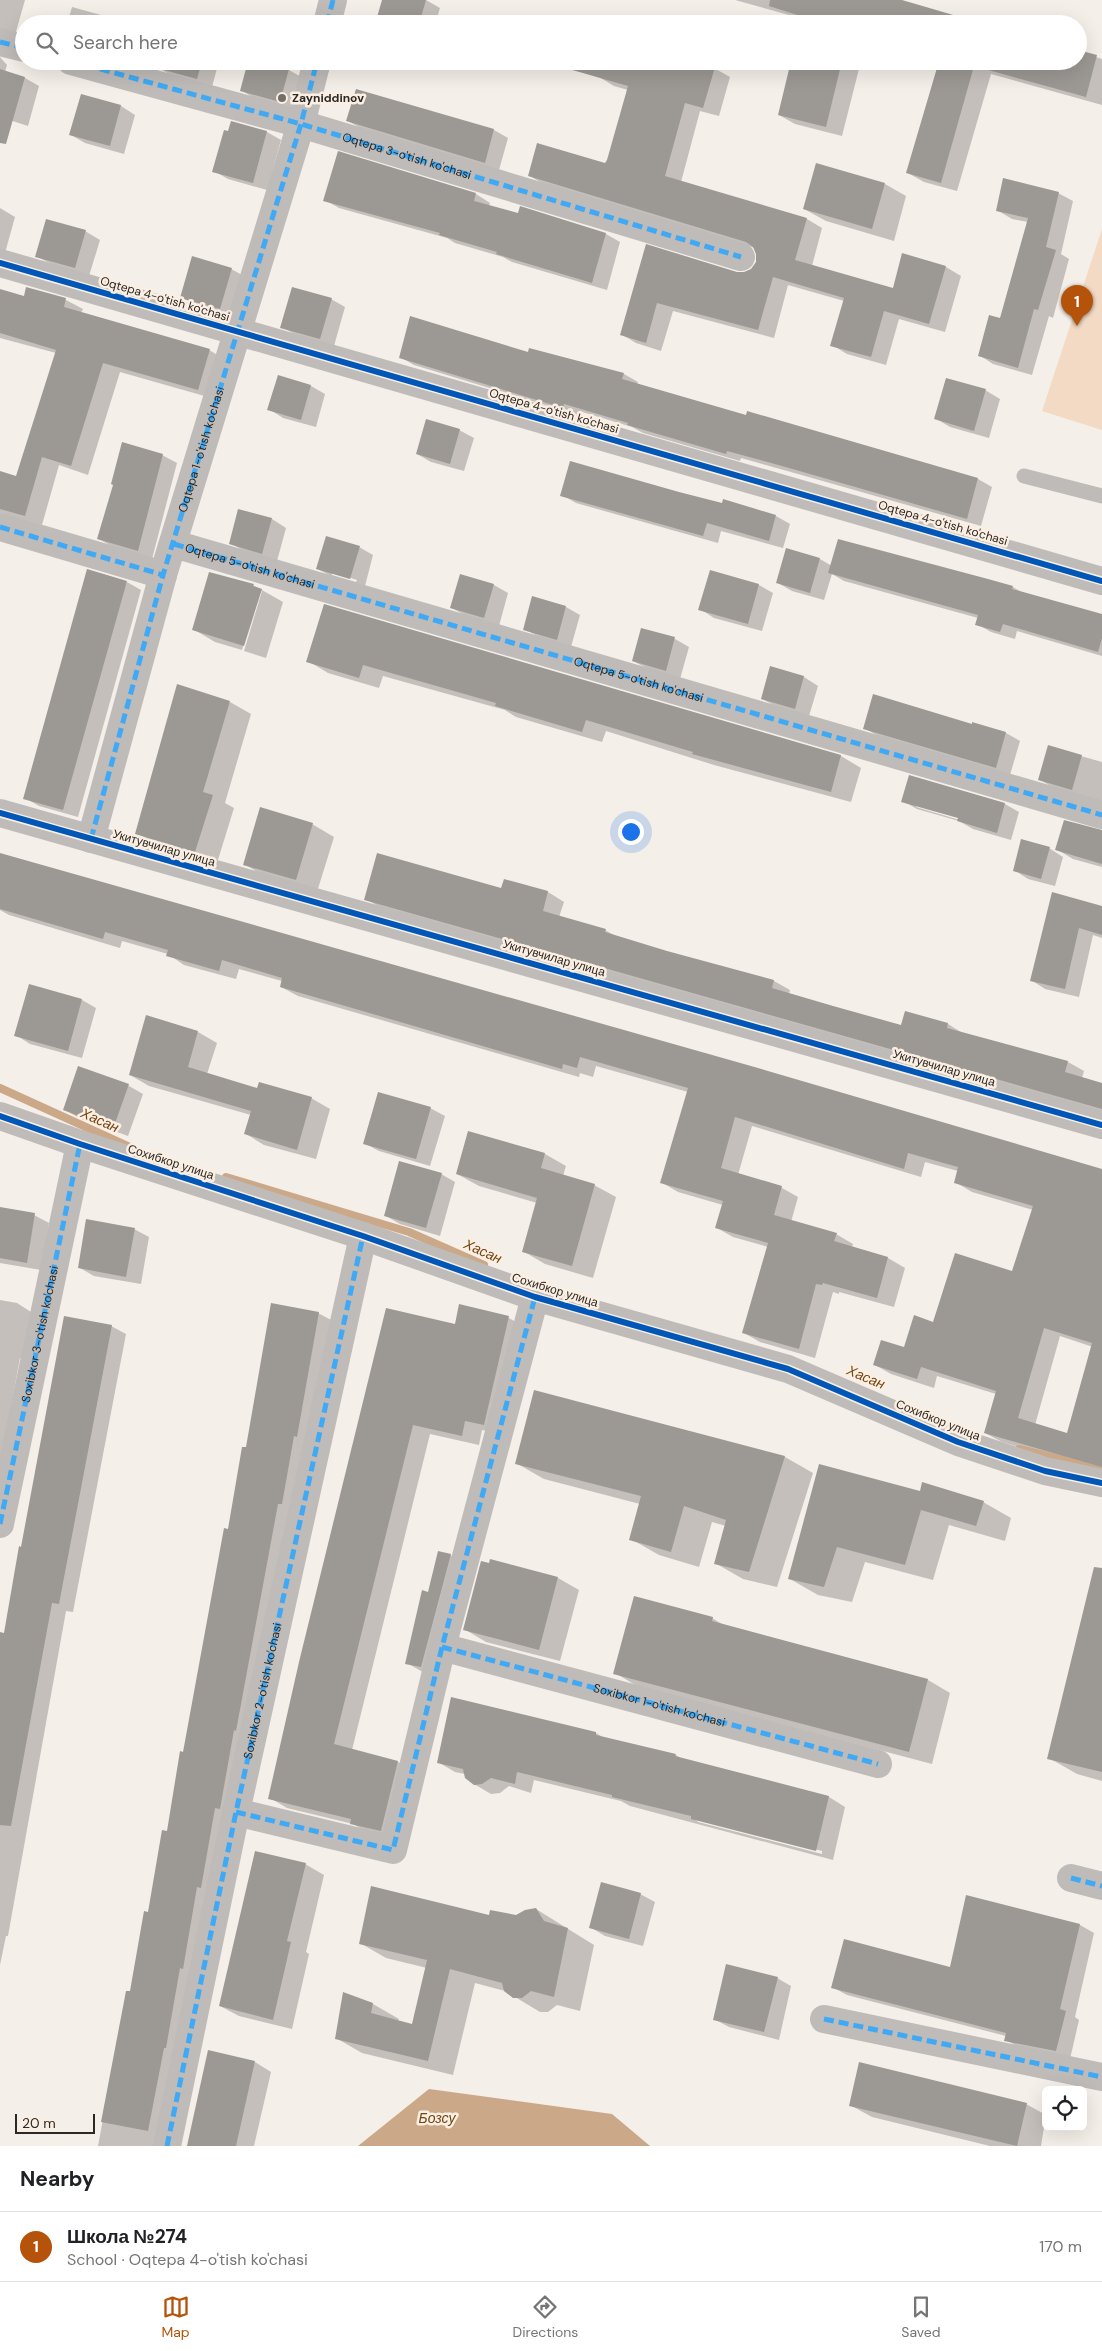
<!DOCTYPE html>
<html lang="en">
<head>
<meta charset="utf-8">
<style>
  body { margin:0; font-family:"DM Sans",sans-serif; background:#f6f6f6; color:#202124 }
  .controls { position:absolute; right:15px; bottom:15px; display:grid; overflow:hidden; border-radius:8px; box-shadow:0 5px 20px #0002 }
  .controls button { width:45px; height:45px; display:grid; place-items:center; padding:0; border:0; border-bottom:1px solid #e0e0e0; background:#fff; color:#202124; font:25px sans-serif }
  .scale { position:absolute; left:15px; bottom:12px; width:80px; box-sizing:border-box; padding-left:5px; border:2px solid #2c2823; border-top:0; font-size:14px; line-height:18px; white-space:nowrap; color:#2c2823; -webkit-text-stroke:4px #fbefe3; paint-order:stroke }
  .you { position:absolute; left:630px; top:831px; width:18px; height:18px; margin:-12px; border:4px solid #fff; border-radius:50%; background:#1a73e8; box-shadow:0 0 0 8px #1a73e833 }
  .badge { display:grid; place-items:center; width:32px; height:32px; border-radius:50%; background:#b45309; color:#fff; font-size:16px; font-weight:700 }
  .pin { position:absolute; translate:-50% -41px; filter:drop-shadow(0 1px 2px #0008) }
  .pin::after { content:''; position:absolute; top:26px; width:18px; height:15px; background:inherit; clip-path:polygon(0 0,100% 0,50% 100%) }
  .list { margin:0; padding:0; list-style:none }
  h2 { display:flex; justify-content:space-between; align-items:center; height:65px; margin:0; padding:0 20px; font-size:21px }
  h2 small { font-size:16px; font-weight:400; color:#757577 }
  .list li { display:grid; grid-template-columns:32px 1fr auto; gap:15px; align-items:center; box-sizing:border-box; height:70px; padding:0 20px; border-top:1px solid #e0e0e0 }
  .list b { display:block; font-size:19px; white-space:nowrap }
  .list p { margin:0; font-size:16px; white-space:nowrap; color:#757577 }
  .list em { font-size:16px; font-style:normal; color:#757577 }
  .icon { flex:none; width:28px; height:28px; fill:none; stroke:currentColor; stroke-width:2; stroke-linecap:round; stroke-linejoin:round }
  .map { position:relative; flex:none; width:1102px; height:2146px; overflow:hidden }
  .search { position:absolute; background:#fff; box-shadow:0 5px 20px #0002; left:15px; right:15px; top:15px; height:55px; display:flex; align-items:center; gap:12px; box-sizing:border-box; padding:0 18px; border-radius:28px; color:#757577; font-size:19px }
  .sheet { height:135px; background:#fff }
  nav { display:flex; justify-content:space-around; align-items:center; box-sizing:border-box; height:70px; border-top:1px solid #e0e0e0; background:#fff; font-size:14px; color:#757577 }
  nav a { display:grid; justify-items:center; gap:2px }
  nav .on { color:#b45309 }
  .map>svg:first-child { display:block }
</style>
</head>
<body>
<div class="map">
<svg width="1102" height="2146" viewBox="0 0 1102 2146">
  <rect width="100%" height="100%" fill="#f5efe9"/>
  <!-- green -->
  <path fill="#f2dac4" d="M1102,229V430L1042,411Z"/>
  <!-- water -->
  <path fill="#caa888" d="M429,2089L612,2114L650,2146H358Z"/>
  <!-- shadow -->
  <path fill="#0003" fill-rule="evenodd" d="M0,0H25L15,35L0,45Z
    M383,0H426L440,8L435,24H377Z
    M735,0H893L974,24H802L803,19Z
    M72,7L112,18L121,24H67Z
    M1078,51L1102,59V105L991,74L957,191L924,182L908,173L954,61H1078Z
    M0,57L7,65L5,72L25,78L39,86L28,126L0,117Z
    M160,61H219L212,87L173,76L158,68Z
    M259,61L289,70L303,78L294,109L255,99L241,90Z
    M792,61H861L842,136L795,124L779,115Z
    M714,68L730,77L719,116L700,111L681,182L807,219L822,228L812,266L893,289L946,267L961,276L945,332L899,319L886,365L847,354L832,345L844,301L788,285L774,338L673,311L661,351L636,343L621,334L646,246L737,273L744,274L752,270L757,262L758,254L755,248L545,185L530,176L605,164L608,161L628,90L614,86L599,77Z
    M356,91L494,130L508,138L499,170L362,129L348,121Z
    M82,95L121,106L135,115L124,154L85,143L71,135Z
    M232,123L267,132L281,140L267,190L228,179L214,171Z
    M339,153L476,194L490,203L489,206L519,215L520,208L606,234L620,242L607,290L512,262L503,257L455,243L447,238L339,208L325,200Z
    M885,184L906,196L894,241L826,221L804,209Z
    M1058,193L1073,201L1061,254L1069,259L1053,318L1049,316L1032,375L993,364L979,355L1001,319L1028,222L1012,219L997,210Z
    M0,208L15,217L0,271Z
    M85,231L100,240L89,276L51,264L36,256Z
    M231,269L246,277L234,317L196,305L181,297Z
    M27,288L66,300L83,309L81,313L209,350L226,360L215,399L120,372L88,475L59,465L42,525L0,513V472L17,477L56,353L0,338V290L25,298Z
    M331,299L345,307L334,346L296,335L282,327Z
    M529,353L624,374L638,382L637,385L747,416L748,412L978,479L992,487L981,526L798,474L741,458L740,461L643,433L632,427L579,411L578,415L414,365L400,357Z
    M278,376L311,386L325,394L316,427L283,418L269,409Z
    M985,390L1000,399L989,438L950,427L935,418Z
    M459,430L474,438L464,471L431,462L417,454Z
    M162,455L177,463L152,559L113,547L99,539L115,485Z
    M679,494L776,516L790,524L783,548L721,531L718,543L576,503L562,495Z
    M239,510L272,519L286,528L277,561L244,551L230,543Z
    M359,547L373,555L365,586L332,577L318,569ZM332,572L357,580L356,582L332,575Z
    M820,559L832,566L988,580L1013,587L1023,593L1102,616V656L1017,631L1015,639L991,632L977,624L978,618L844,581L832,574L824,600L792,591L778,583Z
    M461,575L494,585L508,593L499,626L466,616L452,608Z
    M127,582L141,590L78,817L39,806L25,798Z
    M253,585L283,602L266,658L244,651L262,591H260L242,650L215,642L193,629Z
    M759,585L773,593L762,631L714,618L700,609Z
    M324,606L841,756L861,768L851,802L714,765L606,731L602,742L516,717L505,710L383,676L379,688L328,673L308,661Z
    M566,607L580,615L571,647L539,637L524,629Z
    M642,629L675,639L689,647L680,679L648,669L633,661Z
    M771,668L804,677L818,686L809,716L777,707L762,699Z
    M230,702L251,714L225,803L234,808L217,863L158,845L137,833Z
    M972,725L1006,733L1020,741L1010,775L878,736L864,728Z
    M1049,747L1102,762V802L1056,789L1040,780Z
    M903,801L1005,804L1019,812L1011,840L973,829L959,821L917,809ZM916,805L964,818L963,821L916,807Z
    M312,824L334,837L317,892L266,877L244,864Z
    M1102,831V867L1073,859L1056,849Z
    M1049,848L1063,857L1055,886L1028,879L1014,870Z
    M0,854L1102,1172V1471L1002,1442L985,1433L996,1394L937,1376L934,1388L891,1374L875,1365L905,1349L934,1323L1013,1272L1033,1210L972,1192L955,1182L958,1171L925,1162L921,1177L752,1126L738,1175L782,1188L798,1197L791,1222L836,1234L853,1244L852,1247L888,1258L905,1268L894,1307L839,1292V1294L833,1292L815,1358L760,1342L744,1333L768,1247L733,1237L717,1228L723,1205L678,1192L661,1182L688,1092L596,1066L593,1077L580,1073L579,1077L298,996L281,987L282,981L239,969L236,979L184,965L168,954L122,941L120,948L9,915L0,910ZM1060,1336L1093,1347L1068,1434L1035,1425Z
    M505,880L548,892L564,902L559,917L605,930L617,937L666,952L774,981L790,990L789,994L902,1026L906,1013L948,1024L964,1034L1068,1062L1084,1071L1082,1078L1102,1084V1112L381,908L366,899L502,889Z
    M1053,893L1102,907V938L1093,935L1079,997L1045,989L1031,980Z
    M82,1000L96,1008L82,1058L30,1044L16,1035Z
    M198,1032L217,1043L207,1074L258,1089L311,1098L330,1109L316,1159L264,1145L246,1134L251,1115L149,1086L130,1075Z
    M79,1068L129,1086L143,1094L128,1136L79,1118L64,1109Z
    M430,1108L445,1116L430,1166L379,1151L364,1143Z
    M545,1154L566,1166L563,1176L594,1185L616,1197L593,1278L545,1264L523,1251L537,1203L479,1186L457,1174Z
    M441,1174L455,1182L440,1236L400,1224L386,1216Z
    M0,1209L34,1215L49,1223L41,1270L0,1263Z
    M134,1229L149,1237L141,1284L94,1276L80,1268Z
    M0,1300L17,1303L31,1312L23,1359L20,1358L0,1465Z
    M460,1306L509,1318L526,1328L501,1434L482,1430L479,1445L430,1434L352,1750L398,1762L415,1772L399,1840L369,1833L353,1824L287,1808L270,1798L300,1662L455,1326Z
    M318,1313L333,1321L159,2146H98L111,2076L168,1833L247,1449Z
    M111,1326L126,1334L73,1612L66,1611L8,1936H6L0,1965V1634L5,1635L22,1548Z
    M535,1392L785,1457L813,1473L777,1587L743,1579L715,1563L726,1526L712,1522L699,1567L659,1555L631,1539L640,1504L544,1479L516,1463Z
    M820,1466L921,1492L983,1502L1011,1518L1005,1541L949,1525L933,1580L865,1562L852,1602L818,1595L790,1579Z
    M450,1555L464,1563L435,1675L421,1671L407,1663Z
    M558,1578L579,1590L560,1661L486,1642L464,1629Z
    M1102,1581V1781L1077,1774L1049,1758Z
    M712,1618L725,1626L928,1680L950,1693L932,1764L637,1686L615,1673Z
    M596,1733L606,1739L676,1755L683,1760L829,1797L845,1807L833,1860L630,1806L621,1801L534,1780L531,1793L509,1786L500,1793L491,1794L474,1784L465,1774L455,1772L438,1762ZM694,1818L822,1851V1854L698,1822Z
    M305,1864L324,1875L306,1952L309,1954L292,2029L239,2016L220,2006Z
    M640,1894L655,1902L643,1946L605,1936L590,1927Z
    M536,1909L594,1945L580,2011L557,2005L548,2012H540L505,1991L475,1983L453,2075L362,2053L336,2038L373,2004L399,2019L398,2021L413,2025L427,1968L386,1958L360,1943L516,1917Z
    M1080,1925L1094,1933L1075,2017L1079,2020L1070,2059L1020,2048L1006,2040V2036L847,1995L832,1987L951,1968Z
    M777,1978L791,1986L779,2040L729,2027L714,2019Z
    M255,2062L271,2072L254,2146H188Z
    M1026,2104L1046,2115L1041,2146H990L872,2117L850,2105Z"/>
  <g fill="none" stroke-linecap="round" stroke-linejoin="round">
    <!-- stream -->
    <path stroke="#caa888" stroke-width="8" d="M0,1088L132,1148
      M226,1177L409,1232L484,1265
      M1019,1449L1102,1469"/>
  </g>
  <!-- building -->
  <path fill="#9c9894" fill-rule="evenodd" d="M382,0H426L419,24H375Z
    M770,0H902L984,24H826L769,6Z
    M1078,50L1097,55L1086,97L974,66L941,183L906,173L939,61H1078Z
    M131,61H202L197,79Z
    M248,61H263L289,69L280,102L240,91Z
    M563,61H696L715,67L703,108L685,103L665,176L807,218L795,260L893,288L902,253L946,266L929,324L884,311L871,357L830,346L844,298L773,277L758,330L657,303L646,343L620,335L646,244L737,272H744L751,269L756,262V254L753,247L746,242L528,176L537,143L605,163L607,160L628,86L562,67Z
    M791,61H842L826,127L778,115Z
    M0,69L25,77L6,144L0,143Z
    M356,89L494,129L485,163L346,121Z
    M81,94L121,105L110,146L69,135Z
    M231,121L267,131L253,183L212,172L224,130L228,131Z
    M338,151L476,193L474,201L518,213L520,206L606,233L592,283L496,254L497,252L439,235L440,233L323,201Z
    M816,163L885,183L872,229L803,209Z
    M1003,178L1059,192L1046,247L1056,250L1038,310L1034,309L1018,368L978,356L989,315L1000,318L1028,218L996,211Z
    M46,219L86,230L75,268L35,257Z
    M192,256L232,268L220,309L180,298Z
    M26,287L66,298L64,307L210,349L198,390L103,363L71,466L42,457L25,516L0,509V471L16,476L56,350L0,333V289L24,296Z
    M292,287L332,298L320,339L280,328Z
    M410,316L528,352L529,348L624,373L622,379L746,415L747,411L978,478L967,519L782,466L727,451L726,454L627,425L628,423L564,404L563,408L399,358Z
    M278,375L311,385L301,420L267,410Z
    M946,378L986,389L974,431L934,419Z
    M426,419L460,429L450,464L416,454Z
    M122,442L163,454L138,551L97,539L113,485L111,484Z
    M570,461L679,492L722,503L723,499L776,515L769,541L707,523L703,536L560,496Z
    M238,509L272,518L262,554L229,544Z
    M326,536L360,546L350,579L316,569Z
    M838,539L988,579L1013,586L1012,589L1102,614V638L1098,652L1003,624L1000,632L975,625L978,615L828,573Z
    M786,548L820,558L810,593L776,583Z
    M87,569L127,581L63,810L23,799Z
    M710,570L759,584L748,624L698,610Z
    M209,572L254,584L253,586L262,589L244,646L192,630Z
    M460,574L494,584L484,618L450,608Z
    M532,596L566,606L557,640L523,630Z
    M324,604L841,755L831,792L692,754L693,752L586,720L582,732L495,706L496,703L363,665L359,678L306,662Z
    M641,628L675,637L666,671L632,661Z
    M770,666L804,676L795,709L761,699Z
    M177,684L230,701L203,792L213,795L195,852L135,834Z
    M873,694L972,724V722L1006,732L996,768L863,729Z
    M1048,745L1082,755L1072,790L1038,780Z
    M909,775L1005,803L997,833L957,821L958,818L901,802Z
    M260,807L313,823L296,880L243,865Z
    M1064,820L1102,830V864L1055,850Z
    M1021,839L1050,847L1041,879L1013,871Z
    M0,853L751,1066L1102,1169V1467L984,1433L996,1391L921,1367L917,1379L873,1365L881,1340L904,1347L914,1315L933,1322L955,1253L1012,1271L1033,1206L954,1183L958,1167L908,1153L904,1169L735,1117L721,1168L782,1186L774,1215L837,1233L834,1241L888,1257L877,1298L823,1283L822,1285L816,1284L799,1349L742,1333L768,1243L715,1228L723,1201L660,1183L688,1088L580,1057L577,1068L563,1064L562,1069L280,987L282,978L222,960L219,971L166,956L168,950L105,932L103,939L0,909ZM1044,1328L1092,1343L1067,1433L1018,1418Z
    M377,853L501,888L504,879L548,891L543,911L606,929L605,932L667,951L774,980L772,988L833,1006L901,1025L905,1011L948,1023L947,1028L1068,1061L1065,1072L1102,1083V1109L364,900Z
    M1052,892L1102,906V935L1079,928L1065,989L1030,981Z
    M29,984L82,999L68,1051L14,1036Z
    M146,1015L198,1031L188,1067L257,1088L259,1082L312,1097L297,1150L244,1134L251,1111L129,1075Z
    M78,1066L129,1084L113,1129L63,1110Z
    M378,1092L431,1107L416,1159L363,1144Z
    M468,1131L545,1153L541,1168L595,1184L572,1266L522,1252L537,1198L456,1174Z
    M399,1161L442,1173L426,1228L384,1216Z
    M0,1207L35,1213L27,1263L0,1258Z
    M86,1219L135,1228L126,1277L78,1268Z
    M271,1303L319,1312L297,1437L294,1436L282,1504H278L236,1731L234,1730L220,1809L215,1808L201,1888L197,1887L183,1969L180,1968L166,2048H164L148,2131L101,2122L126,1991H130L144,1911L148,1912L162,1830L167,1831L180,1751L183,1752L224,1528L228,1529L242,1447H246Z
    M459,1304L509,1316L484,1425L465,1421L462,1436L413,1425L334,1744L398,1761L381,1831L350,1824L351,1819L268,1799L299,1662L386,1308L455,1324Z
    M64,1316L112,1325L59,1604L52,1603L11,1826L0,1825V1632L4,1633L19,1546L21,1547Z
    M534,1390L785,1456L749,1572L714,1564L726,1520L684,1506L671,1552L629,1540L641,1496L515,1464Z
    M819,1464L920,1491L922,1482L984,1501L976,1526L921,1510L905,1565L837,1547L824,1587L788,1579Z
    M438,1551L451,1554L421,1667L405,1664L422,1590L428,1592Z
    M490,1559L558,1577L539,1650L463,1630L481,1561L489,1563Z
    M1094,1567L1102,1568V1772L1047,1759Z
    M634,1596L713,1617L712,1621L928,1679L909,1752L613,1674Z
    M451,1697L596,1732V1735L676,1754L675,1756L829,1796L816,1851L691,1819V1816L612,1797V1795L517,1772L515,1784L491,1778L482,1784L474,1785L465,1778L463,1769L437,1763Z
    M255,1851L306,1863L287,1941L291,1942L273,2020L219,2006Z
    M601,1882L641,1893L629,1939L589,1928Z
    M371,1886L489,1915L490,1910L516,1915L525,1910L536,1908L544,1921L568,1928L554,1997L531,1991L522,1998H513L504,1991L502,1983L450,1969L428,2061L335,2039L343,1992L373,2003L371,2013L412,2024L427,1960L359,1944Z
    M966,1895L1080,1924L1060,2009L1066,2011L1056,2051L1004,2041L1006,2033L831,1988L844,1939L950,1967Z
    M726,1964L778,1977L764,2032L713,2020Z
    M208,2050L255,2061L236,2146H187Z
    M859,2062L1027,2103L1017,2146L849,2106Z"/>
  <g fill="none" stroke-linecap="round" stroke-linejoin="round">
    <!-- service -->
    <path stroke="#bebbb9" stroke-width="15" d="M1024,476L1102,496"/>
    <!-- minor -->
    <g stroke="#bebbb9" stroke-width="28">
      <path d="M327,24L333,0"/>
      <path d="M0,42L24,48"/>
      <path d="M71,61L301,124L741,257"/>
      <path d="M0,263L1102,581"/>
      <path d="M0,527L163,575"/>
      <path id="s1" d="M174,544L1102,815"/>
      <path d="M0,813L1102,1125"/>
      <path d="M91,839L163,575L301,124L317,61"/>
      <path d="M0,1116L80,1144L363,1236L535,1297L788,1369L958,1442L1045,1471L1102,1483"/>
      <path id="s2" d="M0,1524L80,1144"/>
      <path id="s3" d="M442,1647L878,1764"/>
      <path d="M236,1812L393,1850L442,1647L535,1297"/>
      <path d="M1071,1878L1102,1886"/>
      <path d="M824,2019L1102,2077"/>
      <path id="s4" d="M167,2146L236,1812L363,1236"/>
    </g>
    <!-- quiet -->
    <g stroke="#3fa9f5" stroke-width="5" stroke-dasharray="10 5" stroke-linecap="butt">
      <path d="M327,24L333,0"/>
      <path d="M0,42L24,48"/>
      <path id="s5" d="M71,61L301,124L741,257"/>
      <path d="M0,527L163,575"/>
      <path d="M174,544L1102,815"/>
      <path id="s6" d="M91,839L163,575L301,124L317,61"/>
      <path d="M0,1524L80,1144"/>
      <path d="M442,1647L878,1764"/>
      <path d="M236,1812L393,1850L442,1647L535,1297"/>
      <path d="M1071,1878L1102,1886"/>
      <path d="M824,2019L1102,2077"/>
      <path d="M167,2146L236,1812L363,1236"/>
    </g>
    <defs>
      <path id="cycleway" d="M0,263L1102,581
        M0,813L1102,1125
        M0,1116L80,1144L363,1236L535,1297L788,1369L958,1442L1045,1471L1102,1483"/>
    </defs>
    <!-- cycleway casing -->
    <use href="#cycleway" stroke="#fbefe3" stroke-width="9"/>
    <!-- cycleway -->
    <use href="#cycleway" stroke="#0057b8" stroke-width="6"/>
  </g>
  <!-- markers -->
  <circle fill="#726e68" stroke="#fbefe3" stroke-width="2" cx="282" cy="98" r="5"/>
  <g text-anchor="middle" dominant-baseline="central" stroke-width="5" stroke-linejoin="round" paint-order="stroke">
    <!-- poi labels -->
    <g font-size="12" font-weight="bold" fill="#2c2823" stroke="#fbefe3" text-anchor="start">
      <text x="292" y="98">Zayniddinov</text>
    </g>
    <!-- street labels -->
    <g font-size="12" fill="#2c2823" stroke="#fbefe3">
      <text stroke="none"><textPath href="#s5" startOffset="349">Oqtepa 3-o'tish ko'chasi</textPath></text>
      <text transform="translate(165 299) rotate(16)">Oqtepa 4-o'tish ko'chasi</text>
      <text transform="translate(554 411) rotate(16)">Oqtepa 4-o'tish ko'chasi</text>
      <text stroke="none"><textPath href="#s6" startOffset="405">Oqtepa 1-o'tish ko'chasi</textPath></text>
      <text transform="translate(943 523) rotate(16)">Oqtepa 4-o'tish ko'chasi</text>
      <text stroke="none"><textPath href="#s1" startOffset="79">Oqtepa 5-o'tish ko'chasi</textPath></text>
      <text stroke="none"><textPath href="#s1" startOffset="484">Oqtepa 5-o'tish ko'chasi</textPath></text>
      <text transform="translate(164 848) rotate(16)">Укитувчилар улица</text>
      <text transform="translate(554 958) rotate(16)">Укитувчилар улица</text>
      <text transform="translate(944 1068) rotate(16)">Укитувчилар улица</text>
      <text transform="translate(171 1162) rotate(18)">Сохибкор улица</text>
      <text transform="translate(555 1290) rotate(17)">Сохибкор улица</text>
      <text stroke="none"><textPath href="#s2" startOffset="194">Soxibkor 3-o'tish ko'chasi</textPath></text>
      <text transform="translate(938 1420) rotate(22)">Сохибкор улица</text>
      <text stroke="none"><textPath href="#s4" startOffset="465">Soxibkor 2-o'tish ko'chasi</textPath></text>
      <text stroke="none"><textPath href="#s3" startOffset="225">Soxibkor 1-o'tish ko'chasi</textPath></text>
    </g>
    <!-- water labels -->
    <g font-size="14" font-style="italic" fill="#734612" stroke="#fbefe3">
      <text transform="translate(100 1120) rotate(24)">Хасан</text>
      <text transform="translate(483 1251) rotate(24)">Хасан</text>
      <text transform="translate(866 1377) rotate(23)">Хасан</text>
      <text x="437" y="2118">Бозсу</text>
    </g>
  </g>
</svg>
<div class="controls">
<button><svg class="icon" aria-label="locate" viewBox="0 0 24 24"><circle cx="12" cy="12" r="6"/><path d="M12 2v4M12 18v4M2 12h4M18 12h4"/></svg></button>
</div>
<div class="scale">20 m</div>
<div class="you"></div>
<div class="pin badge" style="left:1077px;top:326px">1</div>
<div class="search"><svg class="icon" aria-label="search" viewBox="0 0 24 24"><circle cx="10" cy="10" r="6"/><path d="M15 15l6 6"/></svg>Search here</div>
</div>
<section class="sheet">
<h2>Nearby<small></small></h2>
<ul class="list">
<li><span class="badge">1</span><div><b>Школа №274</b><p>School · Oqtepa 4-o'tish ko'chasi</p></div><em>170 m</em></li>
</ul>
</section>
<nav>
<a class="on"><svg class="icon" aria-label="map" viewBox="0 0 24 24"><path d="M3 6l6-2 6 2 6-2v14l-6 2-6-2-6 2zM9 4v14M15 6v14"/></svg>Map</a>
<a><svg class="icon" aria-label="directions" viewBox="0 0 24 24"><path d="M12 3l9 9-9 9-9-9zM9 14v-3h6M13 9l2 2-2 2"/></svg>Directions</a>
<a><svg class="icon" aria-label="saved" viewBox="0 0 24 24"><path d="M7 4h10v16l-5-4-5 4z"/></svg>Saved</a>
</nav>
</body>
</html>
